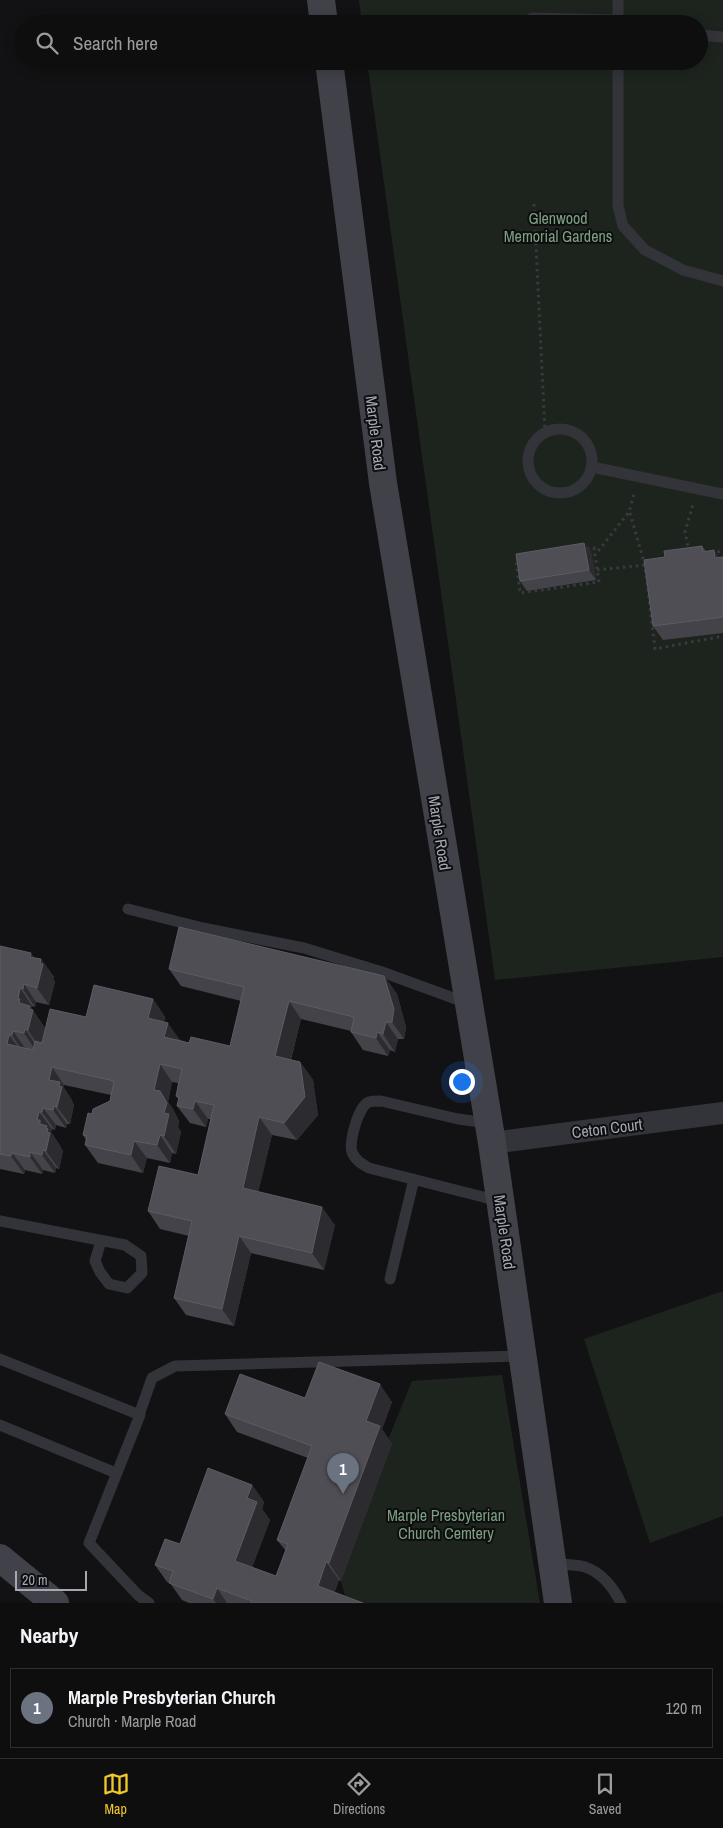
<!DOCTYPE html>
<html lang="en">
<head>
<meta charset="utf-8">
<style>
  body { margin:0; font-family:"Archivo Narrow",sans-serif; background:#1c1c1d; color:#f1f3f6 }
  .scale { position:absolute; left:15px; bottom:12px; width:72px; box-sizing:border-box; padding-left:5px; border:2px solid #a4a7b4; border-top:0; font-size:14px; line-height:18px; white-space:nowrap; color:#a4a7b4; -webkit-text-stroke:4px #0e0d0f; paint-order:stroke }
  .you { position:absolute; left:461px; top:1081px; width:18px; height:18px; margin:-12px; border:4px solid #fff; border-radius:50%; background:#1a73e8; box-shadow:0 0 0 8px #1a73e833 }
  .badge { display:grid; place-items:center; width:32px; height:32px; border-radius:50%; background:#f1c72d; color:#fff; font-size:16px; font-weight:700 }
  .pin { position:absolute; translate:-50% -41px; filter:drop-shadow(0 1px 2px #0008) }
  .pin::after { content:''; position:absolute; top:26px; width:18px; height:15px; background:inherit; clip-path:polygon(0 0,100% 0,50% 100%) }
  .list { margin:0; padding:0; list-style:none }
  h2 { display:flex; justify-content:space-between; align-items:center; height:65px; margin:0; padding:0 20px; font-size:21px }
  h2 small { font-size:16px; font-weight:400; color:#9b9c9e }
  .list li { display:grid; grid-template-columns:32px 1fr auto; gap:15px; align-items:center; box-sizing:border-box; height:80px; margin:0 10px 10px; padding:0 10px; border:1px solid #2e2e2f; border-radius:0px }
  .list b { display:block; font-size:19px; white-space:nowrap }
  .list p { margin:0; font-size:16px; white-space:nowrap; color:#9b9c9e }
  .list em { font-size:16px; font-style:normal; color:#9b9c9e }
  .icon { flex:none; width:28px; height:28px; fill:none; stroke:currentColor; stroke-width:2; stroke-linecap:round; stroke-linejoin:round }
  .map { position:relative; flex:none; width:723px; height:1603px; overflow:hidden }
  .search { position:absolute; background:#0e0e0f; box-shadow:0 2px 12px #0003; left:15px; right:15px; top:15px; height:55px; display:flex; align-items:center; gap:12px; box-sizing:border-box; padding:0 18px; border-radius:28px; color:#9b9c9e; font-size:19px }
  .sheet { height:155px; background:#0e0e0f }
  nav { display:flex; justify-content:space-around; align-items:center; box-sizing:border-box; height:70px; border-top:1px solid #2e2e2f; background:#0e0e0f; font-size:14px; color:#9b9c9e }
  nav a { display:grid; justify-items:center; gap:2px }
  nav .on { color:#f1c72d }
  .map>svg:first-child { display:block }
</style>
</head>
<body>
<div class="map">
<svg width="723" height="1603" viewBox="0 0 723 1603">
  <rect width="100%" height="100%" fill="#121214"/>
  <!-- green -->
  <path fill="#1d241e" d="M359,0H723V957L495,980L367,61H699V24H362Z
    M723,1291V1516L650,1543L584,1339Z
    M502,1375L540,1603H347L341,1581L392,1444L387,1442L412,1381Z"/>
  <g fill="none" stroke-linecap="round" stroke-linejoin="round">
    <!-- path -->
    <path stroke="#393a40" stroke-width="3" stroke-dasharray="2.5 4" stroke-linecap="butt" d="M534,204L545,432
      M630,513L645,566L655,649L723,636
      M587,549L594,548L595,555
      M689,552L685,532L693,504
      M711,553L723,551
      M519,559H516L520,593L599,582L595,555L629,512L634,494
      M597,570L646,565"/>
    <!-- lane -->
    <path stroke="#333439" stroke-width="11" d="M532,18L618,20L639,24
      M618,24V0
      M699,35L723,37
      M618,61V206L623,226L645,250L683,270L723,281
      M528 461a32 32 0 1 1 64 0a32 32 0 1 1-64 0Z
      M592,467L723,494
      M128,909L203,928L304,948L382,972L467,1003
      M488,1123L458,1119L381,1101C377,1101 372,1101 369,1102C358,1106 349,1142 352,1152C355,1160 362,1164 369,1168L499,1201
      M0,1221L125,1245L141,1256L142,1273L127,1288L109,1284L100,1272L95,1261L101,1241
      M390,1279L414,1179
      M0,1359L140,1415L89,1543L138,1595L149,1603
      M139,1415L152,1378L175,1366L522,1356
      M0,1425L116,1473
      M553,1563C563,1565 575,1564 585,1567C601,1572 614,1588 621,1603"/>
    <!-- street -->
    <path stroke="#333439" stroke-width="22" d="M492,1143L723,1113"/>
    <!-- secondary -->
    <path stroke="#414249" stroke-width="28" d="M321,0L324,24
      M329,61L383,483L492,1143L558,1603
      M0,1558L55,1603"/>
  </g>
  <!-- wall -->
  <path fill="#444349" d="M584,543L591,552L596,580L527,591L520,581Z
    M702,546L706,551L714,550L719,558L723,557V633L663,640L653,626L665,557Z
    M0,946L34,958L41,959L54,977L53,979L55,982L49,1005L36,1002L35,1007L32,1006V1009L45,1028L42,1042L86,1017L153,999L165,1017L164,1022L180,1040L189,1043L230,1046L241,1001L181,986L169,969L384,976L397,994L406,1027L404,1039H398L395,1052L390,1050L388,1056L363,1050L351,1032V1031L301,1019L291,1060L300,1062L313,1080L318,1115L297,1140L272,1135L258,1192L335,1225L324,1270L251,1253L234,1326L186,1315L174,1298L189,1236L160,1229L148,1211L198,1175L211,1119H208L206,1127L190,1123L177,1106L179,1100L176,1096L178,1083L172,1082L168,1102L173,1109L179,1121L178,1127L181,1132L176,1154L172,1153L170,1163L147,1158L143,1173L98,1163L85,1145L86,1140L83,1135L92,1114L110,1101L111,1095L64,1085V1088L72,1100V1101L74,1105L70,1124H67L66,1128L56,1125L55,1130L52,1129L51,1132L59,1144L63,1151L59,1169L56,1168L55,1173L43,1170L42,1174L25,1170L24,1174L0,1169Z
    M305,1398L392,1402L382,1429L392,1444L341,1581L339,1580L334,1593L363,1603H189L182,1600L170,1583L167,1582L155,1565L252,1485L264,1502L262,1509L270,1520L252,1567L276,1576L286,1551L277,1540L308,1458L237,1432L225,1414Z"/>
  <!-- shaded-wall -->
  <path fill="#2c2b2f" d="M584,543L591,552L596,580L589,570Z
    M714,550L723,563L715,558Z
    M31,953L42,968L40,964L41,959L54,977L53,979L55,982L49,1005L37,988L30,957Z
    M384,976L397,994L406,1027L404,1039L392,1022Z
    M24,984L36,1002L35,1007L23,989Z
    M20,988L32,1006V1009L45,1028L40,1048L28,1030L18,999Z
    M153,999L165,1017L160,1036L148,1018Z
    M289,1001L301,1019L287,1074L275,1056Z
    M386,1022L398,1039L395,1052L383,1034Z
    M168,1023L180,1040L164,1037Z
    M25,1029L37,1047L36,1051L24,1033Z
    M13,1031L25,1048L24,1053L12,1035Z
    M377,1032L390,1050L388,1056L376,1038Z
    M9,1035L22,1052L7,1044Z
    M300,1062L313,1080L318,1115L297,1140L284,1123Z
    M160,1064L172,1082L168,1102L173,1109L179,1121L178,1127L181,1132L176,1154L164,1136V1113L154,1090Z
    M52,1067L64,1085V1088L72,1100V1101L74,1105L70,1124L57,1107L49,1080Z
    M195,1101L208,1119L206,1127L193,1109Z
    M54,1106L67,1124L66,1128L53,1110Z
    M43,1108L56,1125L55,1130L42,1112Z
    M39,1112L52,1129L51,1132L59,1144L63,1151L59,1169L46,1151L37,1120Z
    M259,1117L272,1135L255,1206L243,1188Z
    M160,1135L172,1153L170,1163L157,1145Z
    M134,1141L147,1158L143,1173L131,1155Z
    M43,1150L56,1168L55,1173L42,1155Z
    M30,1152L43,1170L42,1174L30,1157Z
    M12,1153L25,1170L24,1174L11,1156Z
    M322,1207L335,1225L324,1270L312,1253Z
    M239,1236L251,1253L234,1326L222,1309Z
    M380,1384L392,1402L382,1429L392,1444L341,1581L329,1563L366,1421Z
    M252,1485L264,1502L262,1509L270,1520L248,1579L235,1561L247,1498Z
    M326,1562L339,1580L331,1603L318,1586Z
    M217,1588L227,1603H216L213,1599Z"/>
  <!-- building -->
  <path fill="#4f4e55" stroke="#5c5c64" d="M584,543L589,570L520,581L516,554Z
    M702,546L703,552L714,550L715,558L723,557V617L653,626L644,560L665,557L664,551Z
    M179,927L384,976L394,1009L392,1022H386L383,1034L377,1032L376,1038L351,1032L354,1017L289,1001L275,1056L300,1062L305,1097L284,1123L259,1117L243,1188L322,1207L312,1253L239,1236L222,1309L174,1298L192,1221L148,1211L159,1166L198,1175L214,1105L195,1101L193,1109L177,1106L179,1097L176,1096L182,1069L160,1064L154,1090L160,1091L167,1103L164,1113L169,1114L164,1136L160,1135L157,1145L134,1141L131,1155L85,1145L87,1136L83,1135L88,1113L92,1114L93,1109L110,1101L114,1081L52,1067L49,1080L60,1082L59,1086L62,1087L57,1107L54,1106L53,1110L43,1108L42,1112H39L37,1120H40V1124L47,1126L46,1128L48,1129L47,1132L50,1133L46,1151L43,1150L42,1155L30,1152V1157L12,1153L11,1156L0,1154V946L31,953L30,957L41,959L40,964H43L37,988L24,984L23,989L20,988L18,999H20L19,1003L30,1006L29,1009L33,1010L28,1030L25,1029L24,1033L13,1031L12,1035H9L7,1044L33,1050L35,1041L42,1043L50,1009L86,1017L94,985L153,999L148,1018L168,1023L164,1037L189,1043L191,1037L230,1046L244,987L169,969Z
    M319,1362L380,1384L366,1421L380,1426L329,1563L326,1562L318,1586L363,1603H251L252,1601L217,1588L213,1599L169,1583L173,1571L155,1565L165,1539L180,1544L208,1468L252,1485L247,1498L257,1502L235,1561L276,1576L288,1544L277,1540L312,1446L225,1414L240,1374L305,1398Z"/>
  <g text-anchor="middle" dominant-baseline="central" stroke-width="4" stroke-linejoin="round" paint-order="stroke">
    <!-- park labels -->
    <g font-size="16" fill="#7ba081" stroke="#0e0d0f">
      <text x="558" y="218">Glenwood<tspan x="558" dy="18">Memorial Gardens</tspan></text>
      <text x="446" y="1515">Marple Presbyterian<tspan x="446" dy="18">Church Cemtery</tspan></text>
    </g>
    <!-- street labels -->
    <g font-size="16" fill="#a4a7b4" stroke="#0e0d0f">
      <text transform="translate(376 433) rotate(83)">Marple Road</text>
      <text transform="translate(440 833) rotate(81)">Marple Road</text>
      <text transform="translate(607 1128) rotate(-7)">Ceton Court</text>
      <text transform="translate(505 1232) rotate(82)">Marple Road</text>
    </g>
  </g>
</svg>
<div class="scale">20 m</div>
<div class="you"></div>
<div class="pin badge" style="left:343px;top:1494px;background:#6b7280">1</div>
<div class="search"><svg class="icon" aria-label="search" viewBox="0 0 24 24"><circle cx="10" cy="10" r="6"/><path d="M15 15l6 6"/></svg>Search here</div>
</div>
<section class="sheet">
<h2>Nearby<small></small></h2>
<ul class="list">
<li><span class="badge" style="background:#6b7280">1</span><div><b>Marple Presbyterian Church</b><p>Church · Marple Road</p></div><em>120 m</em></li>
</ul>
</section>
<nav>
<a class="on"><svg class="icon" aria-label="map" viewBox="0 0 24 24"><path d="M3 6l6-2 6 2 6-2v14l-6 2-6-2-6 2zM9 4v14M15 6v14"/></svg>Map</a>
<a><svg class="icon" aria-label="directions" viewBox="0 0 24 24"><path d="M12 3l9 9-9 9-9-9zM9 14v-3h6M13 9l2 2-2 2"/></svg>Directions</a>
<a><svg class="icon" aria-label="saved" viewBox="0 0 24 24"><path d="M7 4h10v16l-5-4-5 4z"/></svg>Saved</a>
</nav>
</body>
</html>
